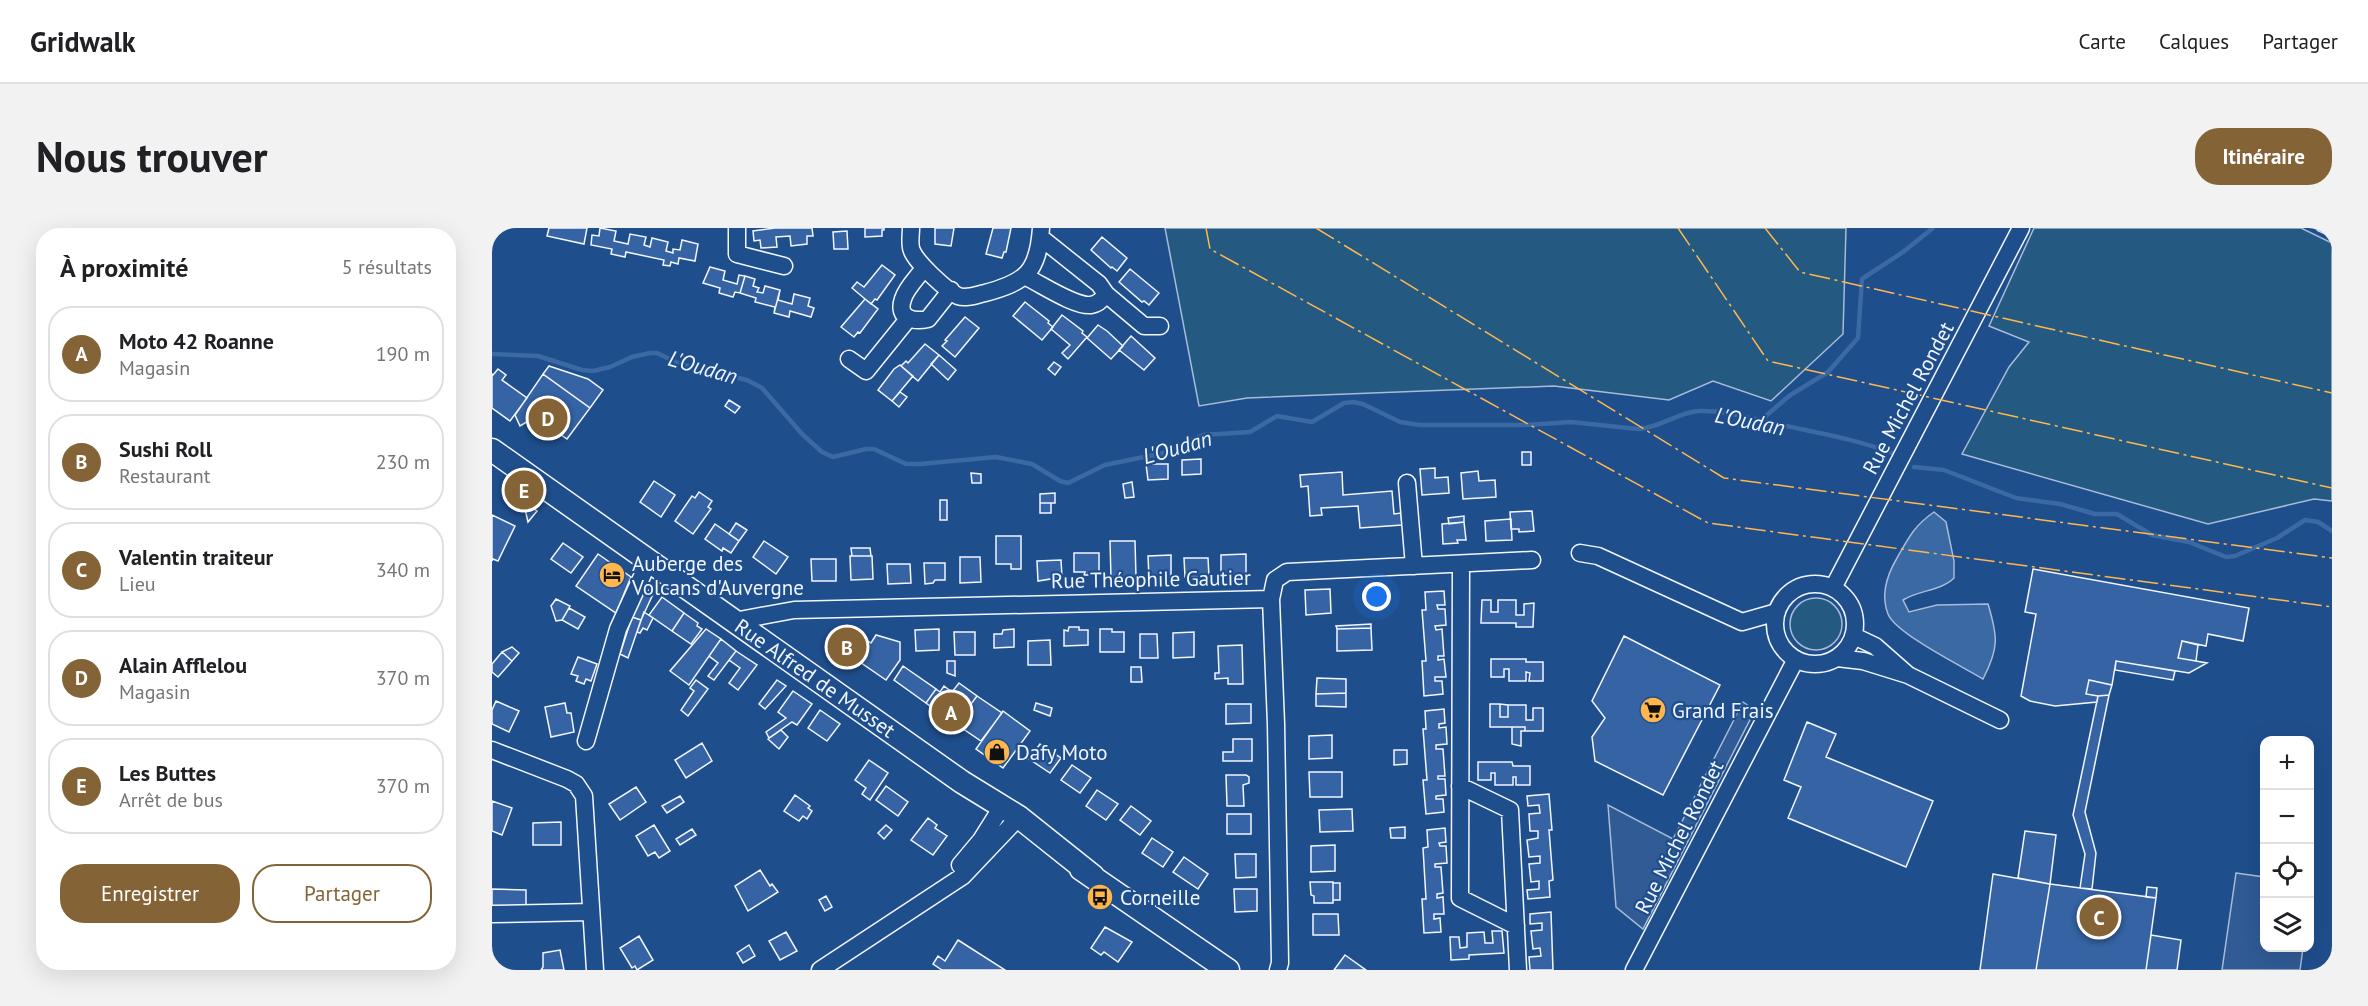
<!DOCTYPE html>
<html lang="fr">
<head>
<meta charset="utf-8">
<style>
  body { margin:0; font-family:"PT Sans",sans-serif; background:#f2f2f2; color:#202124 }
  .controls { position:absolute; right:18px; bottom:18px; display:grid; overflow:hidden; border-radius:12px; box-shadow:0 6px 24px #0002 }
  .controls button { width:54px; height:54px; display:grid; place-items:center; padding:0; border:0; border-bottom:2px solid #e0e0e0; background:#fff; color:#202124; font:30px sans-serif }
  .you { position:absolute; left:885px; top:369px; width:21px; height:21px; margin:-15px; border:4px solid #fff; border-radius:50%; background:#1a73e8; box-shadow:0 0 0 9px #1a73e833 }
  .badge { display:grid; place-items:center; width:39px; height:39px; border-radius:50%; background:#846436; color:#fff; font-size:20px; font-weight:700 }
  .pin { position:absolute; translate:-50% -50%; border:3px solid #fff; box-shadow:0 2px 6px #0006 }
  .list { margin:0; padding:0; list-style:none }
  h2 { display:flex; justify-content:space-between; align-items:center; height:78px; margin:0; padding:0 24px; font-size:26px }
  h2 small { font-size:20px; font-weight:400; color:#757577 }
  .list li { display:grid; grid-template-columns:39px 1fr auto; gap:18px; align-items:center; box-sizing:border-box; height:96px; margin:0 12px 12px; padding:0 12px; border:2px solid #e0e0e0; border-radius:24px }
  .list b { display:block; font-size:22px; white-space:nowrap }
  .list p { margin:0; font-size:20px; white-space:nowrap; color:#757577 }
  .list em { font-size:20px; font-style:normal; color:#757577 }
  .actions { display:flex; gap:12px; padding:18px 24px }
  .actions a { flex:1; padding:14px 0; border:2px solid #846436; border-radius:24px; text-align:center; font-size:21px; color:#846436 }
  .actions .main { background:#846436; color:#fff }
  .icon { flex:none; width:33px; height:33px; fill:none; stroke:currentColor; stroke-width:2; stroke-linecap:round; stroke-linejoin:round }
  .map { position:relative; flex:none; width:1840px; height:742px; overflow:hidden; border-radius:24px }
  header { display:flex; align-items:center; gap:36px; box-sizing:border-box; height:84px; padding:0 30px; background:#fff; border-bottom:2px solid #e0e0e0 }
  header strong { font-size:28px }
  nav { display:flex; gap:33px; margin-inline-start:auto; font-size:21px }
  .intro { display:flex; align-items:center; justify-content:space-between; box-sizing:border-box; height:144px; padding:0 36px }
  h1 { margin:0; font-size:42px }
  .button { padding:15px 27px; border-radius:24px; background:#846436; color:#fff; font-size:21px; font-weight:700 }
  main { display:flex; gap:36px; padding:0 36px }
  aside { flex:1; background:#fff; border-radius:24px; box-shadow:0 6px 24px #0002 }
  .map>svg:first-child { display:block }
</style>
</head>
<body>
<header>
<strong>Gridwalk</strong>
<nav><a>Carte</a><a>Calques</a><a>Partager</a></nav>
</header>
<div class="intro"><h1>Nous trouver</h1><a class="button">Itinéraire</a></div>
<main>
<aside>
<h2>À proximité<small>5 résultats</small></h2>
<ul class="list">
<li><span class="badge">A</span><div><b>Moto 42 Roanne</b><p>Magasin</p></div><em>190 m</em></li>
<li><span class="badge">B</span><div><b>Sushi Roll</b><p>Restaurant</p></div><em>230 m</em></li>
<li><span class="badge">C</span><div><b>Valentin traiteur</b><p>Lieu</p></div><em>340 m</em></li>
<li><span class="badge">D</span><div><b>Alain Afflelou</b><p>Magasin</p></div><em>370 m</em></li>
<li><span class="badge">E</span><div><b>Les Buttes</b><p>Arrêt de bus</p></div><em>370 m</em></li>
</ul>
<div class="actions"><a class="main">Enregistrer</a><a>Partager</a></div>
</aside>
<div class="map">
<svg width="1840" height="742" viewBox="0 0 1840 742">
  <rect width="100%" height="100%" fill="#1f4e8c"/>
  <!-- green -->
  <path fill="#245a82" stroke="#a8bbd7" stroke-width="1.5" d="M673,0H1354L1351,106L1279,173L1221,153L1177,172L1062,158L755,170L707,178Z
    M1542,0H1809L1840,15V273L1822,271L1716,296L1470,226L1517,139L1537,114L1497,98Z
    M1298 396a26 26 0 1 1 52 0a26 26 0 1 1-52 0Z"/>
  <!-- parking -->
  <path fill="#305b95" stroke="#a8bbd7" stroke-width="1.5" d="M1251,474L1263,482L1151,701L1124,679L1116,577L1181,611Z
    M1744,645L1772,649V720H1811L1808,742H1730Z"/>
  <!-- water -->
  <path fill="#3b69a3" stroke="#a8bbd7" stroke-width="1.5" d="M1442,284L1454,294L1462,333V350C1449,363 1427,362 1411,372L1417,384L1445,377L1496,376C1506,409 1507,420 1491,451C1471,439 1403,405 1396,386C1388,366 1395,347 1405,330C1417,309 1422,298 1442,284Z"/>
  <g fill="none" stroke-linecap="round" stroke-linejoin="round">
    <!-- stream -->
    <path stroke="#3b69a3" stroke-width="4.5" d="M0,126L46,128L90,142L101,143L118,139L140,129L158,125H165L188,136L255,152L270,160L311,207L330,224L341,229L374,221H382L414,236H428L504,229L540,236L568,253L576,255L613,237L671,225L711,207L758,204L785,188L820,194L852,175L861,174L871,176L908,194L928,197H1034L1079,194L1146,201C1168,200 1186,184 1207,183C1231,182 1257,190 1280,195C1320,204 1361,210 1400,225
      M1268,193L1297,168L1336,144L1366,110L1370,51L1411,24L1441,0
      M1422,239L1452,242L1524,270L1568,276L1603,286H1625L1660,307L1697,314L1734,329L1743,328L1785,310L1813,292L1826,294L1840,303"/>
  </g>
  <!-- building -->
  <path fill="#3563a3" stroke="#f2f6ff" stroke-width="1.5" d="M57,0H95L92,16L55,8Z
    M108,0L124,3L122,13L136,16L138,6L154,9L152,17L158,19L160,10L176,14L174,23L181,25V21L188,22L190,12L206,16L203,33L187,30L186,36L179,34L178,38L171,37L172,32L134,24L133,29L119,26L120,21L99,17L100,7L107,8Z
    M283,0H320L321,8H315V16L299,18L298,8L284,9L285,19L269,20L268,12L262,13L261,3Z
    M373,0H392V2H390V8L373,9Z
    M443,0H462L459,18L443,16Z
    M501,0H519L514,24H512L510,30L494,26Z
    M355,3L356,21H342L341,4Z
    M610,9L635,30L625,43L620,39L619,40L599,22Z
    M390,37L403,47L385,72L383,71L379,76L360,60L365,54L372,59Z
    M218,39L233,43L231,52L245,56L247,47L253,48L248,65L243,64L241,69L227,65L228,60L211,55Z
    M638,41L667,65L657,77L652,73L650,74L627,54Z
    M253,48L263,51L261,58L267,60L265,64L271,65L273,58L288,62L282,85L283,79L263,74L264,70L248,65Z
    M288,62L286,72L300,76L302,66L318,70L316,78L322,80L319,89L298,83L297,89L282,85Z
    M373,71L386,81L368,105L366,104L362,109L349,99Z
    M533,74L557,93L556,95L561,99L550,112L521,88Z
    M570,87L591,103L590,105L595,109L576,131L570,125L578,117L559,101Z
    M473,89L487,100L463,129L450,118L455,113L453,112Z
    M606,97L615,103L631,118L619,131L595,110Z
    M639,108L663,130L652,142L627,122Z
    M433,116L447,127L426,153L409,138L414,133L416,135Z
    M447,127L464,142L456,152L439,136Z
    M562,134L569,139L563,147L556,141Z
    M408,137L421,148L400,173L386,162L402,141Z
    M57,138L96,151L111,162L98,180L51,146Z
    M6,141L14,147L10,152L35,170L18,193L0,180V146L1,147Z
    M51,146L98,180L75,211L43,189L28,198L23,187Z
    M408,164L415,169L407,179L400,173Z
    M237,172L248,179L243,185L233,178Z
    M1030,224H1039V237H1030Z
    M709,231V246L690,247V232Z
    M654,236H676V251L656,252Z
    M943,240V250L956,249L957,265L930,267L928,241Z
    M986,243L987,253L1003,252L1004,269L971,271L969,245Z
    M850,244L851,267L900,263L902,286L909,285L910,297L868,300L866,278L829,280L830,287L818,288L816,258L809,259L808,247Z
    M479,245L489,246V255H480Z
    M162,253L183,267L169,289L148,274Z
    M640,254L642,269L633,270L631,256Z
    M207,264L220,273L216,279L219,281L201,306L183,293L200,268L203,270Z
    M563,265V275H548V266Z
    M31,272L45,283L36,294Z
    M448,272H455V292H448Z
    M548,275H559V285H548Z
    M1040,283L1042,303L1027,304V301H1019L1018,284Z
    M0,287L23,298L6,333L1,331L0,333Z
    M972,288V294L957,296L956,290Z
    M1019,291L1020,312L994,313L993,293Z
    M972,294L974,312H965L966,315L951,316L950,296Z
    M244,295L255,302L247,313L237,306Z
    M223,296L247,313L239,325L231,320L230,323L213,311Z
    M504,308H529V341H519V336H504Z
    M272,313L296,329L284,346L261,329Z
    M618,313H643L644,349L619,350Z
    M71,315L91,329L79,345L59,331Z
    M359,320H378L379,328H360Z
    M582,325H607V347H592L593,344H582Z
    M106,326L139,349L124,385L84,358Z
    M754,326V348L729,349V327Z
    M679,327V350H657L656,328Z
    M358,328H380L381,351L359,352Z
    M468,329H488L489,354L468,355Z
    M692,330H716L717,349H693Z
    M319,331H344V353H320Z
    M569,332L570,349L546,353L545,333Z
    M432,335H453V352H443L441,355L433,356Z
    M395,336H418L419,355L396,356Z
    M1541,341L1757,380L1751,413L1716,406L1714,418L1690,413L1686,430L1715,435L1697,445L1624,433L1620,457L1597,452L1594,466L1606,468L1605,474L1563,478L1538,473L1529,468L1544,386L1533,384Z
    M838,361L839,385L814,387L813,362Z
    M158,362L162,364L149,392L140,389L151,363Z
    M952,363L953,377H945L946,381H953L954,397L943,398L944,402L950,401L952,428H946V432L952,431L954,449H943V453H950L951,466L932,468L930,433H934L930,382H934L933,364Z
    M170,369L192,385L180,403L157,387Z
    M64,371L78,378L70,392L64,393L59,378Z
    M990,372H999V384H1006V372H1024V387H1032V376L1042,375L1041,399H1024V395H989Z
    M77,380L93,389L86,401L70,392Z
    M152,384L161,390L155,402L151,400L148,405L145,404Z
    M192,385L206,395L205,398L210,401L199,416L180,403Z
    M140,389L149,392L136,430L128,426Z
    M879,396V400L845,401L844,398Z
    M577,399H587V402H596V417L572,418V402L576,403Z
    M879,400L880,422L845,423V401Z
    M214,401L229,411L197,457L178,443Z
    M447,401V422L424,423L423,402Z
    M522,401V419L502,420V406H510L511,402Z
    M608,401H620V404H632V424H608Z
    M361,403L379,415L384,407L408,414V432L394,452L349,421Z
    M462,404H483V427H463Z
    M702,404V429L681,430V405Z
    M648,406H665L666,430H648Z
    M1132,408L1228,457L1171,567L1103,533L1100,509L1113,490L1100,473Z
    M229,411L244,423L222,452L216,448L226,435L217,428Z
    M558,412L559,437H536V413Z
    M1690,413L1706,417L1704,433L1686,430Z
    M750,417L751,456H736V450L723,451V445H727L726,418Z
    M20,419L27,425L20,433L10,424Z
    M244,423L265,437L246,462L237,455L248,440L237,432Z
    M10,424L20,433L6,449L0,444V436Z
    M86,429L105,436L99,453L94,451L92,456L84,453L86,448L79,446Z
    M999,431H1034V434H1051V453H1037L1038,445L1034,444V453H1017V441H1012V449H999Z
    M455,433H463V448L455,445Z
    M1624,433L1683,443L1681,452L1623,442Z
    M411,438L444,461L434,475L402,452Z
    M639,439H649L650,454H639Z
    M825,450L854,451V465L824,466Z
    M204,452L216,461L196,488L189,482L202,463L198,460Z
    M285,452L294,458L273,481L267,476Z
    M1597,452L1620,457L1617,467L1606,468L1594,466Z
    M467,455L485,468L464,496L434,475L444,461L448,464L452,458L460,464Z
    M301,463L320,476L305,497L300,494L277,510L274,504L294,490L286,484Z
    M854,465V479L824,478V466Z
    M1617,467L1593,584L1604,625L1600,661L1588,660L1593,626L1581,587L1606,468Z
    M485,468L510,485L489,513L464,496Z
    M4,473L27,483L17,504L0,496V482Z
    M73,475L75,485H79L82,504L59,509L53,479Z
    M544,475L560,480L558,488L542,482Z
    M734,476H759V495L734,496Z
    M998,476H1008V489H1016V477H1034V492H1041V480H1051V503H1033V499H998Z
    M1008,476L1016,477V489H1008Z
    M952,481L953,495L947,496V500L954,499L955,516L944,517V521H951L953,548H946V551H953L954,567L944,568V571H951L952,584L934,586L931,552H935L931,501H934L933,483Z
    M328,482L348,496L335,513L316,500Z
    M511,483L538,503L511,540L484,521Z
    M1315,494L1344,506L1334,529L1441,573L1414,639L1296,590L1309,559L1292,552Z
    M1020,499H1033V503H1029V518L1020,516Z
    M289,502L296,509L287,521L276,511Z
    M840,507V530L817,531V508Z
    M741,511H760V533H731V524H741Z
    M210,515L220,533L194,550L183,532Z
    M548,516L569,530L558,545L537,531Z
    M902,522H915V536L902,537Z
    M377,532L396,545L378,572L370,566L374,560L363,552Z
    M986,534H1020L1021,538H1038V557H1024V549H1021V557H1003V545H999V552H986Z
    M580,537L599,550L588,565L569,552Z
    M817,544H850V569H818Z
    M734,547H754L757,549V555L751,557L752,578H735Z
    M394,558L416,574L406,588L384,572Z
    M144,559L154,574L128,592L117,576Z
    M605,562L626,576L614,592L594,578Z
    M1057,566L1060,602H1057L1061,652L1057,653L1058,669L1036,671L1035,662L1047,661V653L1039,654L1037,636L1048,635V628L1037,629L1035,612L1046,610V603H1038L1037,586L1048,585L1047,577L1036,578L1035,568Z
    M303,567L318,578L316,580L320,583L315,591L311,588L307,593L292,583Z
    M188,568L192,574L175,585L170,578Z
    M0,573L20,580L10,607L0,603Z
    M639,578L659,593L648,607L628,592Z
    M860,581L861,603L828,604L827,582Z
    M735,586H759V606H735Z
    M436,590L445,597L443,600L455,608L441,627L419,612Z
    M69,594V617H41V595Z
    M162,597L178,623L167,630L163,624L156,628L144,608Z
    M394,597L400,602L392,611L386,605Z
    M913,599V610H899L898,600Z
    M953,600L954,614L947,615L948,618H954L955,635L943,636V639H949L951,665L945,666V670L951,669L952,686H942V691L948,690L949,704L932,705L930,671H934L931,620L936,619L935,602Z
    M200,601L204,607L188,617L184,611Z
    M1533,603L1564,607L1558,656L1526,650Z
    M660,610L681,624L671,639L650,625Z
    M843,617V643L819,644V618Z
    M743,626H764V649L744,650Z
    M692,629L716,646L706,661L681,644Z
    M268,642L278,658L280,656L286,664L256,683L243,658Z
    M1501,646L1558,656L1544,742H1488Z
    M818,654H841V675H822V668L819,667Z
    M841,655H848V672H841Z
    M1558,656L1664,670L1654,742H1544Z
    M1655,659L1665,660L1664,670L1654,669Z
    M0,661L34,662V678H0Z
    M742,661H765V683L743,684Z
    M334,668L340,679L333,683L327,672Z
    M1059,684L1061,742H1038L1037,729L1049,728L1048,720L1041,721L1039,703L1050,702V695L1038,696V686Z
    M821,686H846L847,707H821Z
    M613,699L640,714L626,734L612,724L609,727L599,720Z
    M1000,703H1010L1012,725L977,727V731L959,732L958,709H967L968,720L975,719V705L992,704L993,715H1001Z
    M294,704L305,723L288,732L277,713Z
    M1659,707L1689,712L1685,742H1654Z
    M147,708L161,732L145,742L143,738L140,740L128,720Z
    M466,712L513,742H450L441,736L446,728L453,733Z
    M257,717L263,728L251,735L245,725Z
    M68,722L72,742H49L51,739V725Z
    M853,727L874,742H842Z"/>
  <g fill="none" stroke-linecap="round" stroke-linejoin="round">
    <defs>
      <path id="minor" d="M245,0V26L292,38
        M419,0C419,7 417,17 420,23C425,35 454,62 466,68C474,71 484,67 493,65C534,54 546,44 549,0
        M432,40C426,49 414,60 411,71C404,91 422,94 436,91L459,62
        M534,49C549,56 583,79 599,77C606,76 610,72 614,66L607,56L548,9
        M614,66L652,98H668
        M357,131L374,143L416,91
        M915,255L922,338
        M1088,325L1106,328L1250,394L1285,384
        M969,336L968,670L1024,698
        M1283 396a40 40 0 1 1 80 0a40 40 0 1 1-80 0Z
        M1341,360L1529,0
        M779,371L783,352L795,344L1040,332
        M242,393L302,382L779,371L784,496L788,735L786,742
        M1345,430L1371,433L1416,447L1383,418L1362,408
        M1416,447L1508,492
        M94,513L126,401L157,333
        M0,522L75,551L84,556L92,568L103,742
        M968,558L1018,582L1026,742
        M468,637L489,612L511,577
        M0,686L99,684
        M328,742L471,648L527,589
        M1142,742L1304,431"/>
      <path id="major" d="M0,222L470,554L527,589L601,648
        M589,641L736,742"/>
    </defs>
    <!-- minor casing -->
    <use href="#minor" stroke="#f2f6ff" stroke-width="19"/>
    <!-- major casing -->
    <use href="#major" stroke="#f2f6ff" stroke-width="25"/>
    <!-- minor -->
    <use href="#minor" stroke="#1f4e8c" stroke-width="16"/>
    <!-- major -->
    <use href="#major" stroke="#1f4e8c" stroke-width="22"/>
    <defs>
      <path id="rail" d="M1827,0L1840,6"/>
    </defs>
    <!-- rail casing -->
    <use href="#rail" stroke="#f2f6ff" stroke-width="7"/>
    <!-- rail -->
    <use href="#rail" stroke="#1f4e8c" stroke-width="4.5" stroke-dasharray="14" stroke-linecap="butt"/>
    <!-- power -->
    <path stroke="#ffb74d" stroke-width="1.5" stroke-dasharray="21 4.5 3 4.5" stroke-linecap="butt" d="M714,0L718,21L1216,295L1840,379
      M824,0L1232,250L1840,330
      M1186,0L1276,133L1840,260
      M1273,0L1308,44L1840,165"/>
  </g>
  <!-- icons -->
  <defs>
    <symbol id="hotel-disc" viewBox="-11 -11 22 22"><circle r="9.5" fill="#ffb74d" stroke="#1f4e8c"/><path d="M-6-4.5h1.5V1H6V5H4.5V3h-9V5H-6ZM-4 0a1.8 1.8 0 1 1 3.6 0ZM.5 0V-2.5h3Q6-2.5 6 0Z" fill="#111"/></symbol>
    <symbol id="supermarket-disc" viewBox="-11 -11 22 22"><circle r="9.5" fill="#ffb74d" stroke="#1f4e8c"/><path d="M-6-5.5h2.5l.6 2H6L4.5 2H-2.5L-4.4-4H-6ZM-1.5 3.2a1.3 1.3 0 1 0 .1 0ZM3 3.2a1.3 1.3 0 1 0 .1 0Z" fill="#111"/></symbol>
    <symbol id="shop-disc" viewBox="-11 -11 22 22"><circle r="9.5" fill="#ffb74d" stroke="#1f4e8c"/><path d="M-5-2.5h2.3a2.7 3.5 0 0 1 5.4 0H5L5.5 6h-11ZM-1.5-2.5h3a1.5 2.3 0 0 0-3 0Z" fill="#111"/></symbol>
    <symbol id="bus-disc" viewBox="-11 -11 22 22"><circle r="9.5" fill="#ffb74d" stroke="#1f4e8c"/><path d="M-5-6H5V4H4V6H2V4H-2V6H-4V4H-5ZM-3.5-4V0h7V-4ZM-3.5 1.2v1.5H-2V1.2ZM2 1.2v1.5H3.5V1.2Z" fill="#111"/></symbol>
  </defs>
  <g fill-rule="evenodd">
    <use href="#hotel-disc" x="105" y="332" width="30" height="30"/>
    <use href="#supermarket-disc" x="1146" y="467" width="30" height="30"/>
    <use href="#shop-disc" x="490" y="509" width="30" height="30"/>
    <use href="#bus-disc" x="593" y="654" width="30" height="30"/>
  </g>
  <g text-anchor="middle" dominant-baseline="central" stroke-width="4.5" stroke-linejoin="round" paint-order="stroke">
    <!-- street labels -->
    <g font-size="21" fill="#f2f6ff" stroke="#1f4e8c">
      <text transform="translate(1416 170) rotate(-62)">Rue Michel Rondet</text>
      <text transform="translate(659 351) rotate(-1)">Rue Théophile Gautier</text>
      <text transform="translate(323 450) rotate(35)">Rue Alfred de Musset</text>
      <text transform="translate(1187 609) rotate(-63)">Rue Michel Rondet</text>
    </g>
    <!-- poi labels -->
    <g font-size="21" fill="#f2f6ff" stroke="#1f4e8c" text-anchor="start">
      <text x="140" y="335">Auberge des<tspan x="140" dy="24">Volcans d'Auvergne</tspan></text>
      <text x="1180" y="482">Grand Frais</text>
      <text x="524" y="524">Dafy Moto</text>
      <text x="628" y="669">Corneille</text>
    </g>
    <!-- water labels -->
    <g font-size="22" font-style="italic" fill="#f2f6ff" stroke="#1f4e8c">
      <text transform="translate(211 139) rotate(16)">L'Oudan</text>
      <text transform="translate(1258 193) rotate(11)">L'Oudan</text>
      <text transform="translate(685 219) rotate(-16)">L'Oudan</text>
    </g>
  </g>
</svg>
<div class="controls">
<button>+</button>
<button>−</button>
<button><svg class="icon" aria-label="locate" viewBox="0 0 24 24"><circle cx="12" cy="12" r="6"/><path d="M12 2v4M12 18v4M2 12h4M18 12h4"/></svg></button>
<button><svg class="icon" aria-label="layers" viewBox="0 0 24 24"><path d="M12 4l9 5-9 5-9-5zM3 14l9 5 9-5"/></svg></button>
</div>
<div class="you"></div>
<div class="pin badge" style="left:459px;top:484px">A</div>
<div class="pin badge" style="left:355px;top:419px">B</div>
<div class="pin badge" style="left:1607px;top:689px">C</div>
<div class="pin badge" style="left:56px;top:190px">D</div>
<div class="pin badge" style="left:32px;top:262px">E</div>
</div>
</main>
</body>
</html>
